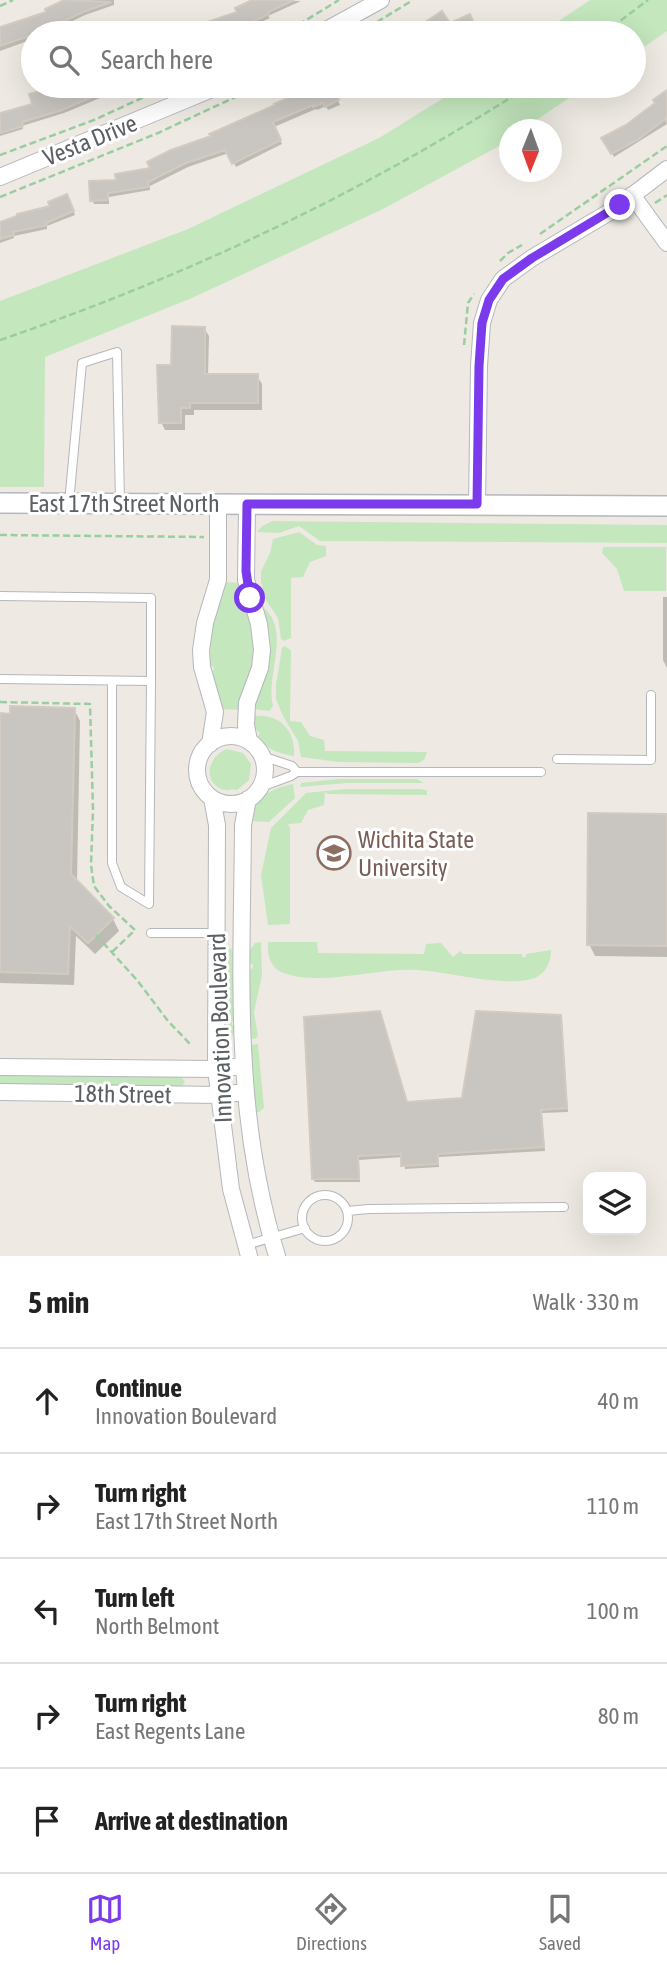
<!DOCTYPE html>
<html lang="en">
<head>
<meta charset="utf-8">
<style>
  body { margin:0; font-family:"Asap Condensed",sans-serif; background:#f2f2f2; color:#222 }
  .controls { position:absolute; right:21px; bottom:21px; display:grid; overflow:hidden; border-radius:14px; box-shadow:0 7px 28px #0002 }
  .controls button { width:63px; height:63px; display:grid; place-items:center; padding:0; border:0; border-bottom:2px solid #e0e0e0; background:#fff; color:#222; font:35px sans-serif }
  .compass { position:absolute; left:499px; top:119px; width:63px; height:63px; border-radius:50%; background:#fff; box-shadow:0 7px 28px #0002; rotate:181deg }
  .stop { position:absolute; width:21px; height:21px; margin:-16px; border:5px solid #7c3aed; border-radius:50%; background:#fff }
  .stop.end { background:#7c3aed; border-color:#fff; box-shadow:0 2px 7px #0008 }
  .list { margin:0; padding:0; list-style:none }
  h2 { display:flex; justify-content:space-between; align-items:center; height:91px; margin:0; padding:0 28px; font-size:30px }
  h2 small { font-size:23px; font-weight:400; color:#767676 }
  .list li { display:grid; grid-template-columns:46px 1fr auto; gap:21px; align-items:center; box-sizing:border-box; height:105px; padding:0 28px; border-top:2px solid #e0e0e0 }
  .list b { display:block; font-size:26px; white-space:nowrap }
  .list p { margin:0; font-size:23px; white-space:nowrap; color:#767676 }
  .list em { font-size:23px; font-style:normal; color:#767676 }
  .icon { flex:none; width:38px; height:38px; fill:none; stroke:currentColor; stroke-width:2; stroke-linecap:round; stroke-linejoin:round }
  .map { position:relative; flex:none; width:667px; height:1256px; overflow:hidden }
  .search { position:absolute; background:#fff; box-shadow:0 7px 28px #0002; left:21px; right:21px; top:21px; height:77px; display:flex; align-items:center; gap:18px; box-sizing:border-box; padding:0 24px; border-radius:38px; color:#767676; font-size:26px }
  .sheet { height:616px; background:#fff }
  nav { display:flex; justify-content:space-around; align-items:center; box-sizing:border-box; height:98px; border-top:2px solid #e0e0e0; background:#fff; font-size:19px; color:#767676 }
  nav a { display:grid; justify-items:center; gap:4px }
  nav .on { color:#7c3aed }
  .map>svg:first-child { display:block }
</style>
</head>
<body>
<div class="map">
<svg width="667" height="1256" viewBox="0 0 667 1256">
  <rect width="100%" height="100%" fill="#eeeae3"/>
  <!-- green -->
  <path fill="#c4e7be" d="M590,0H667V31L634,54V33H541Z
    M463,86H587L523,129L510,130L509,139L501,145L383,209L192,298L45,357L44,487H0V301L188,229L379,138Z
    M273,521L667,525V543L325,541H320L299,526L279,533L257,532L262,526Z
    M299,532L317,545L326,546V556L310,562L303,577L291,578V638L284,641L281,639L278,618L266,600L261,582V571L270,553L273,539Z
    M603,547H666V591H624L617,569L602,553Z
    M224,582L239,583L252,629L254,650L251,673L240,710L221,709L211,671L214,670L213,666H210L211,626Z
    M263,607C292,631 265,675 273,706L269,711L254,709C257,696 263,685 267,673C273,651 270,628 263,607Z
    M284,646L291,650L290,721L301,722L310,736L324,740L325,751L427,752L424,760L418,763L339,762L301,757L298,741L283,716L276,699V685L282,648Z
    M254,716C279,713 296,730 294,756C278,753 267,750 258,736L260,733L255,729Z
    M227,749L243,753L251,764L249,780L237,790C230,788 228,792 221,789C201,779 210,755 227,749Z
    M338,779H417L424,783H347L300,787L301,783Z
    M293,784L295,798L269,822L251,821C255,796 270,789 293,784Z
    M345,789H420L427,790V795L328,794L325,792L324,805L308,810L301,823L288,824L290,828V924L268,925L261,875L271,828L306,793Z
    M261,942L262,975L254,1012L258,1036L255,1039L249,1038L250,970L253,968V965L250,963V950L255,943Z
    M268,942H317L318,953L424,954L426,944L441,943L453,957L460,951L463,954H522V957H526V954L551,950C551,963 545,975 532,979C502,987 450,972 418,970C378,967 321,987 284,973C270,968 267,955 268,942Z
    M230,948L234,952L235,1020L232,1022V1025L235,1026V1033L230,1038L223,1035L224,957Z
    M258,1044L264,1108L259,1112H253L249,1045Z
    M0,1073L181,1076L185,1082L180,1088L0,1086Z"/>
  <!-- shadow -->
  <path fill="#0003" d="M68,0H114V5L85,15L48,33H33V39L0,51V31L49,13L47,10Z
    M257,0L301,1L268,16L270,18L238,33H195L240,13Z
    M73,86H126L98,95L100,98L64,113L22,126L23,129L0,136V115L34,105Z
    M314,86H358L336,96L340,105L328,110L326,106L317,110L316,109L274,127L282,144L236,167L229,153L188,167L150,186V190L109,197V204H94L92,200L118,182L153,169L308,91L307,89Z
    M667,92V124L614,157L604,139L627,126L657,104Z
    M69,200L75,215L47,226V229L14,236V238L0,243V224L52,208Z
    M204,328L209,336L208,376H257L262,384V410H194V415H185V430H165L161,422L173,367Z
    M663,597H667V668L663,660Z
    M74,709L80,721L77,882L113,919L119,931L95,954L76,936L74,985L0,983V715Z
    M667,816V957L595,956L589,944Z
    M560,1017L562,1021L568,1112L542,1113L545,1151L439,1157V1167L405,1169L403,1157L359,1160L360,1182H315L313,1179L407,1104L464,1099Z"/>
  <!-- building -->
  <path fill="#c9c5c0" stroke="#d3cbc1" stroke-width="2" d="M64,0L111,2L83,12L41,32L0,46V27L46,12L45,9Z
    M252,0H294L268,12L269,14L235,30L236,33H208L204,23L237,12L235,8Z
    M442,11L450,23L470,14L478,33H409Z
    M69,86H96L99,94L62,110L22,122L23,126L0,133V113L32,104L29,94L55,87L56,91Z
    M304,86H333L339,100L325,107L323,103L313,107V105L273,122L281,140L232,164L225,150L186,163L148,182L149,187L108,193V200L90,201L89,181L116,180L115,174L150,168L147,162L171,150L211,136L209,134L275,105L274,104L306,90Z
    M667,90V122L665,119L639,139L611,154L601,138L626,125L655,103L653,100Z
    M67,194L74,211L46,223L47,225L13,232L14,235L0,239V222L17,216V214L50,206L48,202Z
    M172,326L205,327V374H258V403H190V408H181V423H159L157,365H171Z
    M10,706L75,708L71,874L114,918L88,943L70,926L68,974L0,972V713L10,714Z
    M588,813L667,814V946L587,945Z
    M380,1011L407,1102L462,1098L476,1011L561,1015L567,1108L541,1110L544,1147L438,1154V1164L401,1166V1154L358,1156L359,1179H312L304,1017Z"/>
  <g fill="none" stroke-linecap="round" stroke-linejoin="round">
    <defs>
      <path id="service" d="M69,503L82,363L117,352L120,503
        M0,596L151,598V681L0,679
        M112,681V863L121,887L149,904L151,681
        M262,756L292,766L297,772
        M557,759L651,760V695
        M261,787L291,776L297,772H541
        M151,933H216
        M302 1218a23 23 0 1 1 46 0a23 23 0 1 1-46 0Z
        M347,1211L369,1209L564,1207
        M246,1245L305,1228"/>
      <path id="minor" d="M321,33L381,0
        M0,177L219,86
        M632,195L667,243
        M247,504L246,580L259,624L262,650L260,668L247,703L246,725L249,741
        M477,504L479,366L482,323L489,300L503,279L532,258L613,210L667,169
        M197 770a34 34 0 1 1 68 0a34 34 0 1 1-68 0Z
        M210,744L215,712L202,667L201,650L205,623L218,580V504
        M212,798L217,825L216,1069L231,1189L249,1256
        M248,799L243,825C242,974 232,1112 277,1256
        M0,1067L216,1069L243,1066
        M0,1092L219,1095L245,1092"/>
      <path id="tertiary" d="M0,503L667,506"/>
    </defs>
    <!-- service casing -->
    <use href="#service" stroke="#b4b7bb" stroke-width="10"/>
    <!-- minor casing -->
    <use href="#minor" stroke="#b4b7bb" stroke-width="18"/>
    <!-- tertiary casing -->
    <use href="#tertiary" stroke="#b4b7bb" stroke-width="22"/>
    <!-- path -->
    <path stroke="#9acda1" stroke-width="2.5" stroke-dasharray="7 3.5" stroke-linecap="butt" d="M0,6L13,0
      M279,33L303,22L339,0
      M359,33L413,0
      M604,33L648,0
      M0,155L94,120L168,86
      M0,197L158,133L259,86
      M655,203L667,195
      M540,234L667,146
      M500,261L508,253L522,245
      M0,340C190,275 360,194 529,86
      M464,345L468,303L474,294
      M0,535L204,537
      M0,702L90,704L93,810L91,865L94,886L109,906L135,930L112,952
      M96,935L137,980L168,1021L191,1045"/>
    <!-- service -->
    <use href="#service" stroke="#fff" stroke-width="8"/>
    <!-- minor -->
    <use href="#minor" stroke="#fff" stroke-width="16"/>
    <!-- tertiary -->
    <use href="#tertiary" stroke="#fff" stroke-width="19"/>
  </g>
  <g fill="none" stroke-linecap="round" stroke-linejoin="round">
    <!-- route -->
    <path stroke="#7c3aed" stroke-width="9" d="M250,598L246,571L247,504H477L479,366L482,323L489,300L503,279L532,258L620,205"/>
  </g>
  <!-- icons -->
  <defs>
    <symbol id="university-ring" viewBox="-11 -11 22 22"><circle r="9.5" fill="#fff" stroke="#8d6e63" stroke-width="1.5"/><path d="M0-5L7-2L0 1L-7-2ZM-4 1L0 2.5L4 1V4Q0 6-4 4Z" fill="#8d6e63"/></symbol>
  </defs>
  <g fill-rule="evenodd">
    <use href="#university-ring" x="315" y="834" width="38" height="38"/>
  </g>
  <g text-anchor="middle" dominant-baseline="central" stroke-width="6" stroke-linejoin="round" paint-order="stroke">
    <!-- street labels -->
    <g font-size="24" fill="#5b6064" stroke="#fff">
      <text transform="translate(90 140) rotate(-22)">Vesta Drive</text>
      <text x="124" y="503">East 17th Street North</text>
      <text transform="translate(220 1028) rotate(-92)">Innovation Boulevard</text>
      <text transform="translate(123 1094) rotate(1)">18th Street</text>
    </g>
    <!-- education labels -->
    <g font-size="24" fill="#785e54" stroke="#fff" text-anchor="start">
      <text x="358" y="839">Wichita State<tspan x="358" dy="28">University</tspan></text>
    </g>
  </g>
</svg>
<div class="controls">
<button><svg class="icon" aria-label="layers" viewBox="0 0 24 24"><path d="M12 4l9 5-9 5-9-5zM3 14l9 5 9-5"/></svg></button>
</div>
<svg class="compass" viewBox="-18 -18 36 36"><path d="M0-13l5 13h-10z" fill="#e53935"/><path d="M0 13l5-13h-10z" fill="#767676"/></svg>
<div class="stop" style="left:250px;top:598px"></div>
<div class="stop end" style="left:620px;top:205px"></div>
<div class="search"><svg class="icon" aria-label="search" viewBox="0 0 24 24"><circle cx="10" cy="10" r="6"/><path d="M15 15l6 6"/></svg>Search here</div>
</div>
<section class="sheet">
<h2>5 min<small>Walk · 330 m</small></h2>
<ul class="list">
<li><svg class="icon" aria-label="ahead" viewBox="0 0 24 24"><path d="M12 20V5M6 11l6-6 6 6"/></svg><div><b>Continue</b><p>Innovation Boulevard</p></div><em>40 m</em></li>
<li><svg class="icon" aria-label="right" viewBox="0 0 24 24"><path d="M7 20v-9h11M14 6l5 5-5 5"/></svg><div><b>Turn right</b><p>East 17th Street North</p></div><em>110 m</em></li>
<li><svg class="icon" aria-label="left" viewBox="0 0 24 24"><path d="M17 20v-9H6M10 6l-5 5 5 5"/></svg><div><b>Turn left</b><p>North Belmont</p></div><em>100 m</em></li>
<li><svg class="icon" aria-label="right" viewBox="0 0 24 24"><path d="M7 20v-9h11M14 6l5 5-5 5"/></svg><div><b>Turn right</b><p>East Regents Lane</p></div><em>80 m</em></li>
<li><svg class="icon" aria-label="arrive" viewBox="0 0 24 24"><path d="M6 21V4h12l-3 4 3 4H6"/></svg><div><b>Arrive at destination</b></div></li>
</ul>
</section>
<nav>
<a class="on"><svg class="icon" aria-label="map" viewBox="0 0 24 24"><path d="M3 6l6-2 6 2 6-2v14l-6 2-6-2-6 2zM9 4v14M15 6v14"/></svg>Map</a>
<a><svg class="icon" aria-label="directions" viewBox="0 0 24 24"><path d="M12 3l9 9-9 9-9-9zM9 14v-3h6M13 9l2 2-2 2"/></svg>Directions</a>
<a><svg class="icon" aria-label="saved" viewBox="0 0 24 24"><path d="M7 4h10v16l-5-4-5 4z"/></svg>Saved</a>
</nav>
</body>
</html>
